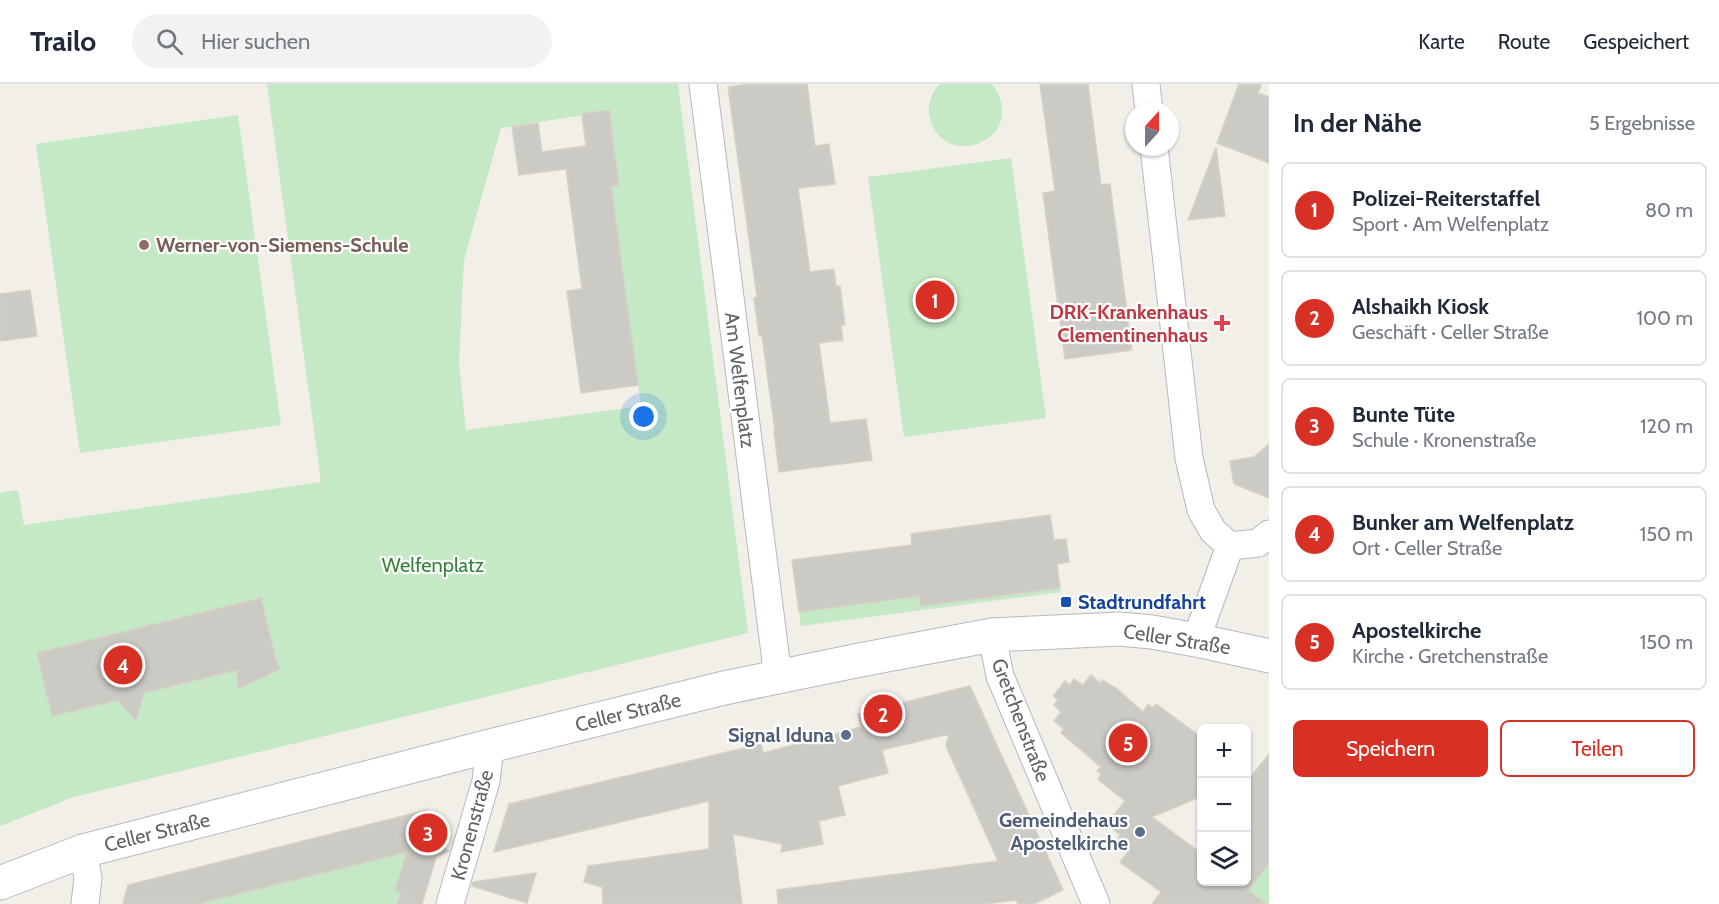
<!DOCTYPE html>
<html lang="de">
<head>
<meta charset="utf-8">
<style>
  body { margin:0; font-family:Cabin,sans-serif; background:#f2f2f3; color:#1f2937 }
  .controls { position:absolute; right:18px; bottom:18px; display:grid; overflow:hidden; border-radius:9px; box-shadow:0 2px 4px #0004 }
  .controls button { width:54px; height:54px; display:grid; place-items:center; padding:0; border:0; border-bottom:2px solid #e0e1e3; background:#fff; color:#1f2937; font:30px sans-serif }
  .compass { position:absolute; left:1125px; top:18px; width:54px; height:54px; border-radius:50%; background:#fff; box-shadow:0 2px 4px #0004; rotate:21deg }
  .you { position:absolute; left:644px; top:333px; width:21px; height:21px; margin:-15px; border:4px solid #fff; border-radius:50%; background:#1a73e8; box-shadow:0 0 0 9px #1a73e833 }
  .badge { display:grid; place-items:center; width:39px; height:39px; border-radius:50%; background:#d93025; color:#fff; font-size:20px; font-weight:700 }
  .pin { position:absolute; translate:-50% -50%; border:3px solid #fff; box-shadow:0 2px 6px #0006 }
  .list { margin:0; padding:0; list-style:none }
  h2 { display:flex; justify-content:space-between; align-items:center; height:78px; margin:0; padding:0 24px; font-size:26px }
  h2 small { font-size:20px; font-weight:400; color:#747a83 }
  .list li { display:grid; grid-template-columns:39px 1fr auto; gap:18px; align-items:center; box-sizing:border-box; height:96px; margin:0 12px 12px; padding:0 12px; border:2px solid #e0e1e3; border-radius:9px }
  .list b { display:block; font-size:22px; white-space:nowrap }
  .list p { margin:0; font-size:20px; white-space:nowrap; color:#747a83 }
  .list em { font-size:20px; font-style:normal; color:#747a83 }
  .actions { display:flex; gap:12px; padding:18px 24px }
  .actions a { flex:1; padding:14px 0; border:2px solid #d93025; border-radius:9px; text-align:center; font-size:21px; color:#d93025 }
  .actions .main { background:#d93025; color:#fff }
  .icon { flex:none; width:33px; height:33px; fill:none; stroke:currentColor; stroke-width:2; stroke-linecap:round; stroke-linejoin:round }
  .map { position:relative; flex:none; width:1269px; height:820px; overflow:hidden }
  header { display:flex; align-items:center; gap:36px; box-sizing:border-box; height:84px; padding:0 30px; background:#fff; border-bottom:2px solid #e0e1e3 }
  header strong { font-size:28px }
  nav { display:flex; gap:33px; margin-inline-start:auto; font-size:21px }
  .search { width:420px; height:54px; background:#f2f2f3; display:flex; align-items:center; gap:15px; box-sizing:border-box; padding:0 21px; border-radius:33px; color:#747a83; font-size:22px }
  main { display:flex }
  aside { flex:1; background:#fff }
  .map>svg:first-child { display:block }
</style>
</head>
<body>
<header>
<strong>Trailo</strong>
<div class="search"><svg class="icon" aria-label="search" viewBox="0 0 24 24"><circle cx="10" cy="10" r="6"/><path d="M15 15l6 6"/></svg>Hier suchen</div>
<nav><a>Karte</a><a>Route</a><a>Gespeichert</a></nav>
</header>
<main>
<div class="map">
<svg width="1269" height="820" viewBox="0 0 1269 820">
  <rect width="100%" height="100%" fill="#f1efe8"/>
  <!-- green -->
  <path fill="#c5e8c5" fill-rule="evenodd" d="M267,0H678L748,549L74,713L0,742V409L18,406L24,441L321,398ZM609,27L619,101L611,102L641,322L466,346L459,279L464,176L501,44Z
    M940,0H992C1033,56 939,91 929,30C928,19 932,7 940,0Z
    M238,31L281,341L80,369L36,60Z
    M1011,74L1046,334L904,353L868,93Z
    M917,499L921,522L1060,504L1061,508L801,542L799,528L908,514Z
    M413,766L403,781L396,806L401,808L397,820H198Z
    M1269,779V820H1244L1243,800L1240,798H1246Z"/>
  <!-- building -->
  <path fill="#cccac5" stroke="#d6d1c6" stroke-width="1.5" d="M749,0H807L815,62L829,60L835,100L798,104L810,188L834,185L836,202H840L845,241H841L843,256L819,259L830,339L866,335L872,376L779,388L774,347H775L762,252H759L754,214L757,213L728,3Z
    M1040,0H1088L1101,101L1110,100L1132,266L1065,275L1043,109L1055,107Z
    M1239,0H1261L1258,9L1269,13V79L1217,59Z
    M609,26L619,101L611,102L638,301L581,309L567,207L582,205L566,85L519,91L512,43L538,39L542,68L586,62L582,30Z
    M1216,63L1225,132L1188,136Z
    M30,206L37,252L0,257V210Z
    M1269,360V414L1234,400L1230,377L1254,373Z
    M1050,431L1054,456L1066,455L1069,478L1057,480L1060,504L921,522L919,512L799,528L792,476L912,461L911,450Z
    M261,514L276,576L280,585L238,605L237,586L144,609L136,637L118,616L52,632L37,569Z
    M1091,591L1100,599L1102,596L1116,604L1143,628L1148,620L1153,624L1156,620L1202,654V712L1152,733L1202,770V798H1246V699L1269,670V779L1248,806L1266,820H1152L1161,808L1120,778L1128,768L1115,759L1120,751L1107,740L1125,717L1098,695L1101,690L1097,687L1101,683L1061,649L1064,645L1054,637L1061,628L1054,621L1058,616L1053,612L1065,597L1070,601L1074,595L1083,601Z
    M970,602L1063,806L1034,820H1018L1016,816L984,820H778L777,806L998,777L946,662L949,650L882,666L888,689L838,702L845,731L819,737L823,760L781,768L782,760L733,750L742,820H603L602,803L584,798L588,782L709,765V717L494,768L509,720L761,660L763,669L861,643L858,630Z
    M427,726L435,757L449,767L436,773L422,820H397L401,808L395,807L407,768L198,820H123L128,801Z
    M536,789L527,819L472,802L473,798Z"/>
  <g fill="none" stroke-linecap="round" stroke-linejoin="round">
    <defs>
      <path id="street" d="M703,0L778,593
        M1146,0L1149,27
        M1154,63L1189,374L1201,426L1213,447L1230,462
        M1230,462L1258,459L1269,450
        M992,551L1000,592L1096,820
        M1196,556L1230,462
        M83,767L88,794L85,820
        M450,820L486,697L490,662"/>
      <path id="secondary" d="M0,799L83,767L490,662L724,604L860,576L992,551L1119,545L1152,548L1196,556L1269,572"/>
    </defs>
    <!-- street casing -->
    <use href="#street" stroke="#b5b8bc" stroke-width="29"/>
    <!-- secondary casing -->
    <use href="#secondary" stroke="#b6babf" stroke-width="35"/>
    <!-- street -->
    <use href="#street" stroke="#fff" stroke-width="27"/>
    <!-- secondary -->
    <use href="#secondary" stroke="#fff" stroke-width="33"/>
  </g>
  <!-- markers -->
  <circle fill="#8d6e63" stroke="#fff" stroke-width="2" cx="144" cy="161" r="6"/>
  <path fill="#e0444e" stroke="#fff" stroke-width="2" d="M1219 230h6v6h6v6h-6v6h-6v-6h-6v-6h6z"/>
  <rect fill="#1a4fb4" stroke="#fff" stroke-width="2" x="1060" y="512" width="12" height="12" rx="3"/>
  <g fill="#5c6f8a" stroke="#fff" stroke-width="2">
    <circle cx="846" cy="651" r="6"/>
    <circle cx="1140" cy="748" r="6"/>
  </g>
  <g text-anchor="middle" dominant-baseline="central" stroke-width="4.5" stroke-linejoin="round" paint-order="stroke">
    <!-- education labels -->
    <g font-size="20" font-weight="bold" fill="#785e54" stroke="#fff" text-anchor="start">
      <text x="156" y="161">Werner-von-Siemens-Schule</text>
    </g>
    <!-- health labels -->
    <g font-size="20" font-weight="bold" fill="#be3a42" stroke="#fff" text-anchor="end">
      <text x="1208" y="228">DRK-Krankenhaus<tspan x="1208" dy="23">Clementinenhaus</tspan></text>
    </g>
    <!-- street labels -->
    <g font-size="20" fill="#5f6368" stroke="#fff">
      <text transform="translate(740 296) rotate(83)">Am Welfenplatz</text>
      <text transform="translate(1177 555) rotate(9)">Celler Straße</text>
      <text transform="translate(628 628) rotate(-14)">Celler Straße</text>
      <text transform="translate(1021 636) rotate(69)">Gretchenstraße</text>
      <text transform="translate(472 741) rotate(-75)">Kronenstraße</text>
      <text transform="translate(157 748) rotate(-14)">Celler Straße</text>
    </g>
    <!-- park labels -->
    <g font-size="20" fill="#348238" stroke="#fff">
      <text x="433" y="481">Welfenplatz</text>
    </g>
    <!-- transit labels -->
    <g font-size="20" font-weight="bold" fill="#164399" stroke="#fff" text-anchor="start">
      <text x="1078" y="518">Stadtrundfahrt</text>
    </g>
    <!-- service labels -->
    <g font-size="20" font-weight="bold" fill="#4e5e75" stroke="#fff" text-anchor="end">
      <text x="834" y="651">Signal Iduna</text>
      <text x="1128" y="736">Gemeindehaus<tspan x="1128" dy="23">Apostelkirche</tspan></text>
    </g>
  </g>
</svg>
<div class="controls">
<button>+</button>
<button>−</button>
<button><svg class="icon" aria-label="layers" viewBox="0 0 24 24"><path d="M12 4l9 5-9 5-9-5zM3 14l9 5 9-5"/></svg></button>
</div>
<svg class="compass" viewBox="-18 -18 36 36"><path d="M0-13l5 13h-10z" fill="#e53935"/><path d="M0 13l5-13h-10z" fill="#747a83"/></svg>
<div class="you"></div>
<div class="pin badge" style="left:935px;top:216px">1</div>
<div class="pin badge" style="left:883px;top:630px">2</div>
<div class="pin badge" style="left:428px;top:749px">3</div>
<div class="pin badge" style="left:123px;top:581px">4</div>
<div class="pin badge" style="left:1128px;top:659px">5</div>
</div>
<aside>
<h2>In der Nähe<small>5 Ergebnisse</small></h2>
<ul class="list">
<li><span class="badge">1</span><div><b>Polizei-Reiterstaffel</b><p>Sport · Am Welfenplatz</p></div><em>80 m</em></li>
<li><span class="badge">2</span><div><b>Alshaikh Kiosk</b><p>Geschäft · Celler Straße</p></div><em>100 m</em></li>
<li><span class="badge">3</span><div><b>Bunte Tüte</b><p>Schule · Kronenstraße</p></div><em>120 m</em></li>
<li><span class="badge">4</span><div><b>Bunker am Welfenplatz</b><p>Ort · Celler Straße</p></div><em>150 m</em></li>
<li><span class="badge">5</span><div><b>Apostelkirche</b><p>Kirche · Gretchenstraße</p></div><em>150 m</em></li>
</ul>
<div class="actions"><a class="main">Speichern</a><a>Teilen</a></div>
</aside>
</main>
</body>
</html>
